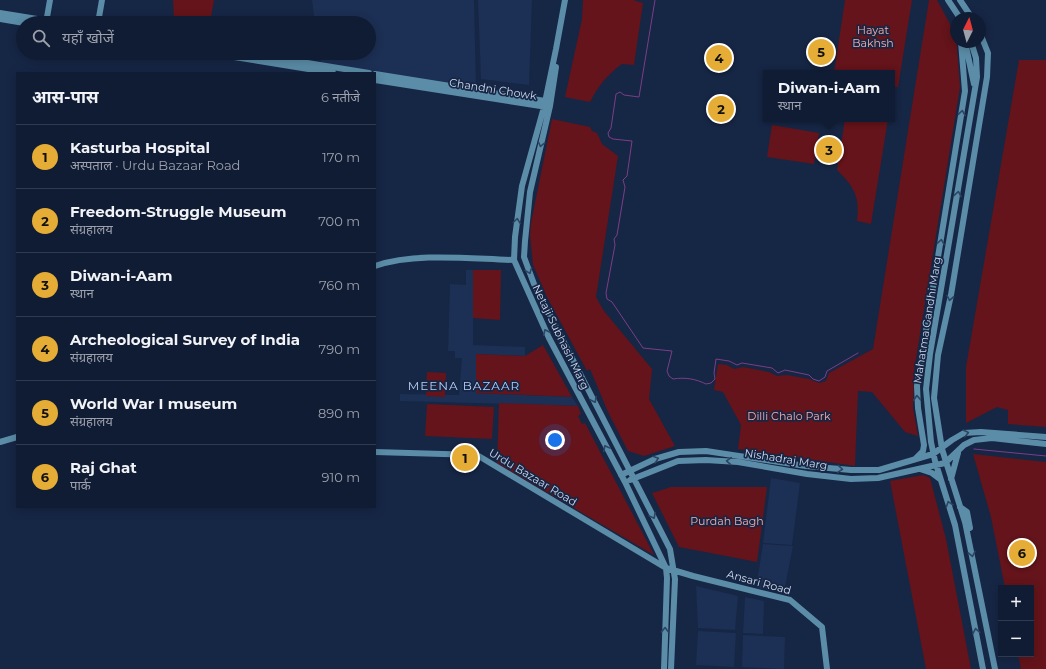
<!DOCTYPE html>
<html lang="hi">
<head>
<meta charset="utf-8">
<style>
  body { margin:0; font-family:Montserrat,"Noto Sans Devanagari",sans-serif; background:#19253c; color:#f1f3f6 }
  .controls { position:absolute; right:12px; bottom:12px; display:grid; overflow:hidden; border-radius:0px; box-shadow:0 2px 10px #0003 }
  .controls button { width:36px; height:36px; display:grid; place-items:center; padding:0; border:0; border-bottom:1px solid #303a4f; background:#101c34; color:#f1f3f6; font:20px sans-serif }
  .compass { position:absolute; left:950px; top:12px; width:36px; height:36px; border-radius:50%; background:#101c34; box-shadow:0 2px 10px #0003; rotate:6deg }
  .you { position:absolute; left:555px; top:440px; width:14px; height:14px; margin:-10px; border:3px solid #fff; border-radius:50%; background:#1a73e8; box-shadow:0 0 0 6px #1a73e833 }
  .badge { display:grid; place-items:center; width:26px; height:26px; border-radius:50%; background:#e5ad35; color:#111; font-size:13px; font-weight:700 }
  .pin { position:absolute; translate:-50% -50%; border:2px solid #fff; box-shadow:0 1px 4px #0006 }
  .popup { position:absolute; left:763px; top:70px; width:132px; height:52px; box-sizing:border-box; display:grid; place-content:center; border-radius:0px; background:#101c34; filter:drop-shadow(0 1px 3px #0005); font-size:13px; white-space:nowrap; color:#9ca1ac }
  .popup b { font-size:15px; color:#f1f3f6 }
  .popup::after { content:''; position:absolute; left:50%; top:100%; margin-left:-8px; border:8px solid transparent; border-top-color:#101c34 }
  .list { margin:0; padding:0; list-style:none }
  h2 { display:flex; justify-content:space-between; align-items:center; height:52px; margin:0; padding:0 16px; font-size:17px }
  h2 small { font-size:13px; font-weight:400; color:#9ca1ac }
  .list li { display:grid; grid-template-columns:26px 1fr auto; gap:12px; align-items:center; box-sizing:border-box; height:64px; padding:0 16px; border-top:1px solid #303a4f }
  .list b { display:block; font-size:15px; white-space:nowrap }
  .list p { margin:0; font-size:13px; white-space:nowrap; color:#9ca1ac }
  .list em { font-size:13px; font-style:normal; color:#9ca1ac }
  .icon { flex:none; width:22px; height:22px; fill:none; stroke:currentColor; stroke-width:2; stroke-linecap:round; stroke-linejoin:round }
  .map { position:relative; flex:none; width:1046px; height:669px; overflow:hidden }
  .search { position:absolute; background:#101c34; box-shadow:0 2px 10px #0003; left:16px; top:16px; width:360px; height:44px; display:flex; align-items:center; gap:10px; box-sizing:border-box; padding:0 14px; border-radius:22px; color:#9ca1ac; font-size:15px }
  .panel { position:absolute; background:#101c34; box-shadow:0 2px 10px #0003; left:16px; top:72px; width:360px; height:436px; border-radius:0px }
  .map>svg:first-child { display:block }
</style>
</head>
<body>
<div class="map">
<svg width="1046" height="669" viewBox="0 0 1046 669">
  <rect width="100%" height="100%" fill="#162645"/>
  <!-- built -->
  <path fill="#1c2f54" d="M312,0H474L476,88L321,63L319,53H369V23H315Z
    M478,0H532L529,85L481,79Z
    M466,270H473V345L525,347V356L476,354V393L572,397L578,406L400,401V394L459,395L462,358H455V351H448L450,284L466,285Z
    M771,478L800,483L792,545L763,543Z
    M763,544L793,546L784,592L756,588Z
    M696,586L738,596L735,630L698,628Z
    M745,597L764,601L763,634L743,633Z
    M698,631L736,633L734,667L696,665Z
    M743,635L785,637L784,669L742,667Z"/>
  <!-- green -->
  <path fill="#64141a" d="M173,0H214L210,22L174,18Z
    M583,0H633L643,3L634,65L622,64C608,74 598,86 590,102L565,97L582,19Z
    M845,0H912L898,87H892V73H834Z
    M929,0H937L956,35L960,87L914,371L913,408L918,436L905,432L872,392L858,391L855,466L738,449L741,425L723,392L714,390L718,364L727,365L734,369L743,367L769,372L777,376L787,375L809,379L819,383L826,381L829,373L873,349Z
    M1019,60H1046V427L1008,424V410L997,407L966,423V367Z
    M552,119L590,127L592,131L597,133L602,144L618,156L596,297L604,311L652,369L649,399L675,446L644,456L628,451L608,412L590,369L587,371L547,297L533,265L530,236L531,223Z
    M845,119H888L871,224L857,221C860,196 854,187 837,170Z
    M772,125L819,133L814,164L767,157Z
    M473,270H501L500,320L473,318Z
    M543,345L572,397L476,393V354L525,356Z
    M427,372L446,373L445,397L426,396Z
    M499,403L578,406L581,414L578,416L582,424L585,423L654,555L497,463Z
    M427,404L494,407L492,439L425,436Z
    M973,454L1046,462V669H1021L1018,654H1031V588H1005L991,517Z
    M923,475L930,478L946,539L971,669H926L890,481Z
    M671,487H767L757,562L679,547L652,493Z"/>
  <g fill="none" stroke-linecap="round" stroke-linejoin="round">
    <!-- stream -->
    <path stroke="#7d3d87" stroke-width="1" d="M655,0L639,97L624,95L620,92L616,94L611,128L608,133L609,137L613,139L632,141L627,176L623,180L625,187L617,235L614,239L615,245L606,293L607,299L612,302L643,348L672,351L667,371L669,376L673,379C685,377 696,379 706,384L711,383L715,379L714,373L716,359L729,361L737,365L742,363L772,368L778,373L785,370L809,375L813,379L819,381L825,377L827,371L858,353
      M974,449L1046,456"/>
    <!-- secondary -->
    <path stroke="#5b8da8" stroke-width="6" d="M565,0L556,49L544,107L522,186L515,237L514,260L549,338L625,482L666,568L667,578L664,669
      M948,0L960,18
      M960,0L972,18
      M0,13L62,23
      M0,19L24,23
      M46,23L50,0
      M98,23L102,0
      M980,33L988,53L987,77L951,295L938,355L934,398L942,449L965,522L995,669
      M965,42L974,84
      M971,42L976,58L977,77L930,354L926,389L931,442L935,461L955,525L983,669
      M209,53L333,73
      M246,53L369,73
      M556,67L550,106L530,192L525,241L524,257L534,284L670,549L675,579L671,669
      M375,74L545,101L548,104
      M375,80L547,107
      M375,266C416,252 471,259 514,260
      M0,442L17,437
      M375,452L477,455L666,568L693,576L790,600L822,627L827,669
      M915,459L923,451L924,445L918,408L917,386L965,91L961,42
      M920,469L932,473L940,479
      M621,475L655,459L679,452L706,451L806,466L851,470H879L933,454L952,440L964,433L981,432L1046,437
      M951,479L958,453
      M630,480L678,461L706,460L738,462L807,474L851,479L878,478L945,463L964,445L974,440L992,438L1046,444
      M960,507L967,512L970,528"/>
  </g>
  <!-- one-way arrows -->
  <defs><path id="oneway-chevron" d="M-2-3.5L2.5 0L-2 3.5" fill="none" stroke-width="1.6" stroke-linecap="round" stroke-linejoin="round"/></defs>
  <g stroke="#2b4563">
    <use href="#oneway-chevron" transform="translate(962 113) rotate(-81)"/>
    <use href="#oneway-chevron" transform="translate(541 144) rotate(103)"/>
    <use href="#oneway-chevron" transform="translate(958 194) rotate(-81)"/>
    <use href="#oneway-chevron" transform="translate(517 221) rotate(-82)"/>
    <use href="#oneway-chevron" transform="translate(941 242) rotate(-81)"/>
    <use href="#oneway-chevron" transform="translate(529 271) rotate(69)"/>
    <use href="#oneway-chevron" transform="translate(950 298) rotate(101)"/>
    <use href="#oneway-chevron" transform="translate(546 332) rotate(-115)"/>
    <use href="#oneway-chevron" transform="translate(917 398) rotate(-93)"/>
    <use href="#oneway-chevron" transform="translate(594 400) rotate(63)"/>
    <use href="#oneway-chevron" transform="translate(966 433) rotate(-14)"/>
    <use href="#oneway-chevron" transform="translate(606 448) rotate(-118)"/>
    <use href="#oneway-chevron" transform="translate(656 459) rotate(-19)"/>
    <use href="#oneway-chevron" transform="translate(729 461) rotate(-176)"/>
    <use href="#oneway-chevron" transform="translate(840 469) rotate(5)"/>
    <use href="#oneway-chevron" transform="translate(949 504) rotate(-108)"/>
    <use href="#oneway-chevron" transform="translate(653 516) rotate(62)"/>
    <use href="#oneway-chevron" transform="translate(972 554) rotate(78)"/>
    <use href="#oneway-chevron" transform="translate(665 630) rotate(-88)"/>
    <use href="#oneway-chevron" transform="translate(976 631) rotate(-100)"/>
  </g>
  <g text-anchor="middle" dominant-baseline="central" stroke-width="3.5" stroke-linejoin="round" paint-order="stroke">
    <!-- park labels -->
    <g font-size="11" fill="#ffaba8" stroke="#162645">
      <text x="873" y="30">Hayat<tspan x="873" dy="13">Bakhsh</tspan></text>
      <text x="789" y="416">Dilli Chalo Park</text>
      <text x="727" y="521">Purdah Bagh</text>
    </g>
    <!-- street labels -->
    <g font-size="11" fill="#cfdaef" stroke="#162645">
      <text transform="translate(493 89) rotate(9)">Chandni Chowk</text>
      <text transform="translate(927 320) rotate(-81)">Mahatma Gandhi Marg</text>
      <text transform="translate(561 337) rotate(64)">Netaji Subhash Marg</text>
      <text transform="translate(786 459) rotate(9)">Nishadraj Marg</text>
      <text transform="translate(533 477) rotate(31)">Urdu Bazaar Road</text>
      <text transform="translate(759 582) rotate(15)">Ansari Road</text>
    </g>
    <!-- neighbourhood labels -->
    <g font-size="12" letter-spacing="1" fill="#b9cff7" stroke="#162645">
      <text x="464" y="385">MEENA BAZAAR</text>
    </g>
  </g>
</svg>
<div class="controls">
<button>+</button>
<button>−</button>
</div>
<svg class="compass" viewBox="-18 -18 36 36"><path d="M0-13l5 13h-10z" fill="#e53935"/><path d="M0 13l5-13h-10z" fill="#9ca1ac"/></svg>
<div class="you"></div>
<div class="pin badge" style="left:465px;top:458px">1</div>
<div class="pin badge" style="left:721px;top:109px">2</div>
<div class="pin badge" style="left:829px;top:150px">3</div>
<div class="popup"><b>Diwan-i-Aam</b>स्थान</div>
<div class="pin badge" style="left:719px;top:58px">4</div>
<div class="pin badge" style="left:821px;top:52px">5</div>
<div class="pin badge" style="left:1022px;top:553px">6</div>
<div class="search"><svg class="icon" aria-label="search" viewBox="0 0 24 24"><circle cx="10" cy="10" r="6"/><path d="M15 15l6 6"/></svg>यहाँ खोजें</div>
<section class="panel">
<h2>आस-पास<small>6 नतीजे</small></h2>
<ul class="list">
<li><span class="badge">1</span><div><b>Kasturba Hospital</b><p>अस्पताल · Urdu Bazaar Road</p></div><em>170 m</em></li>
<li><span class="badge">2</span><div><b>Freedom-Struggle Museum</b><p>संग्रहालय</p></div><em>700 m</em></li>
<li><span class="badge">3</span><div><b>Diwan-i-Aam</b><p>स्थान</p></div><em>760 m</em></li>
<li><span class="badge">4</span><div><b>Archeological Survey of India</b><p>संग्रहालय</p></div><em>790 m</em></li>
<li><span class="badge">5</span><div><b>World War I museum</b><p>संग्रहालय</p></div><em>890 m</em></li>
<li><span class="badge">6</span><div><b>Raj Ghat</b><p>पार्क</p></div><em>910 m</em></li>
</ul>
</section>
</div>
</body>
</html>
